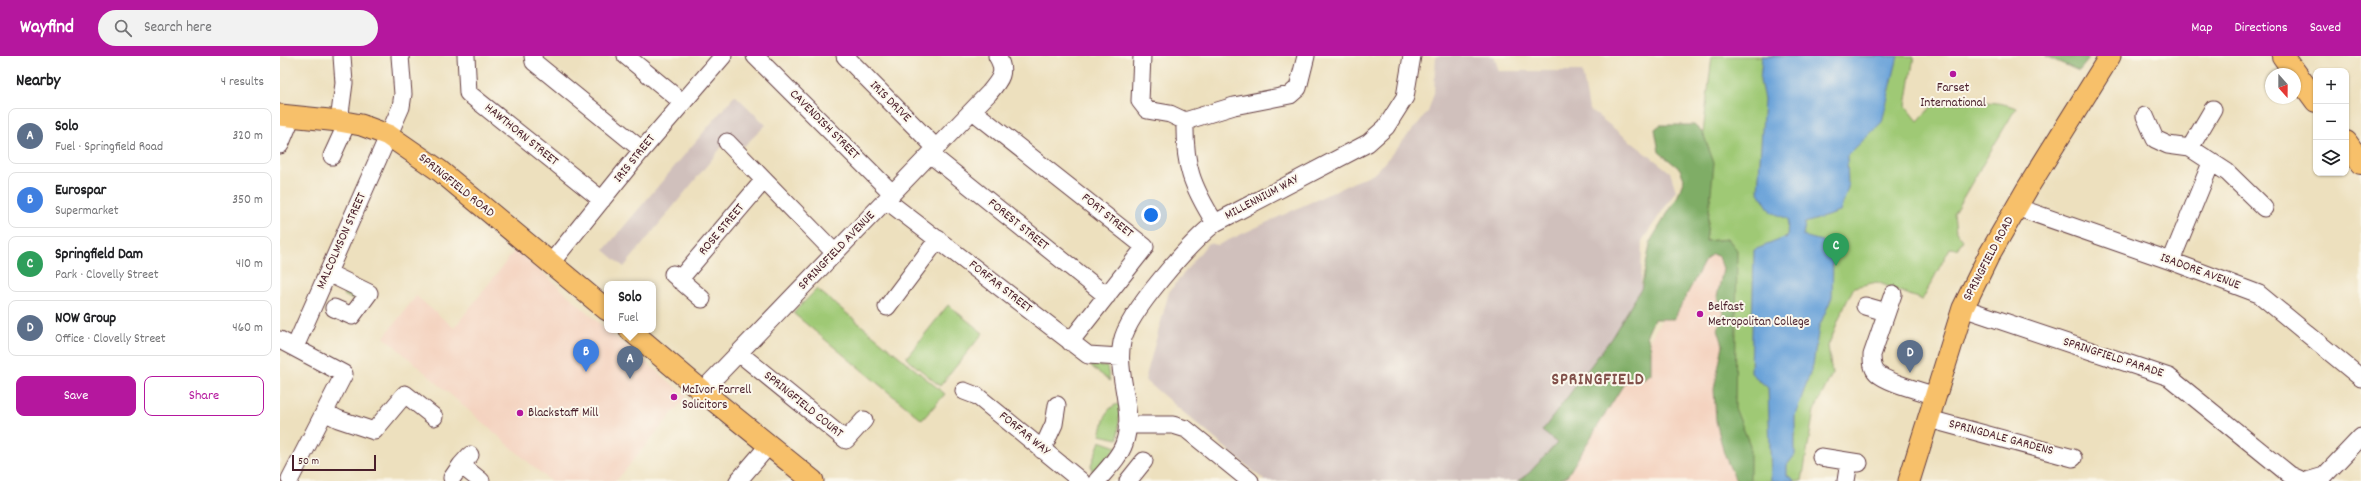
<!DOCTYPE html>
<html lang="en">
<head>
<meta charset="utf-8">
<style>
  body { margin:0; font-family:Dekko,sans-serif; background:#f2f2f2; color:#202124 }
  .controls { position:absolute; right:12px; top:12px; display:grid; overflow:hidden; border-radius:8px; box-shadow:0 1px 3px #0004 }
  .controls button { width:36px; height:36px; display:grid; place-items:center; padding:0; border:0; border-bottom:1px solid #e0e0e0; background:#fff; color:#202124; font:20px sans-serif }
  .compass { position:absolute; left:1985px; top:12px; width:36px; height:36px; border-radius:50%; background:#fff; box-shadow:0 1px 3px #0004; rotate:159deg }
  .scale { position:absolute; left:12px; bottom:10px; width:84px; box-sizing:border-box; padding-left:4px; border:2px solid #4a1f2b; border-top:0; font-size:11px; line-height:14px; white-space:nowrap; color:#4a1f2b; -webkit-text-stroke:3px #fbf7ec; paint-order:stroke }
  .you { position:absolute; left:871px; top:159px; width:14px; height:14px; margin:-10px; border:3px solid #fff; border-radius:50%; background:#1a73e8; box-shadow:0 0 0 6px #1a73e833 }
  .badge { display:grid; place-items:center; width:26px; height:26px; border-radius:50%; background:#b5179e; color:#fff; font-size:13px; font-weight:700 }
  .pin { position:absolute; translate:-50% -33px; filter:drop-shadow(0 1px 2px #0008) }
  .pin::after { content:''; position:absolute; top:21px; width:14px; height:12px; background:inherit; clip-path:polygon(0 0,100% 0,50% 100%) }
  .popup { position:absolute; left:324px; top:225px; width:52px; height:52px; box-sizing:border-box; display:grid; place-content:center; border-radius:8px; background:#fff; filter:drop-shadow(0 1px 3px #0005); font-size:13px; white-space:nowrap; color:#757577 }
  .popup b { font-size:15px; color:#202124 }
  .popup::after { content:''; position:absolute; left:50%; top:100%; margin-left:-8px; border:8px solid transparent; border-top-color:#fff }
  .list { margin:0; padding:0; list-style:none }
  h2 { display:flex; justify-content:space-between; align-items:center; height:52px; margin:0; padding:0 16px; font-size:17px }
  h2 small { font-size:13px; font-weight:400; color:#757577 }
  .list li { display:grid; grid-template-columns:26px 1fr auto; gap:12px; align-items:center; box-sizing:border-box; height:56px; margin:0 8px 8px; padding:0 8px; border:1px solid #e0e0e0; border-radius:8px }
  .list b { display:block; font-size:15px; white-space:nowrap }
  .list p { margin:0; font-size:13px; white-space:nowrap; color:#757577 }
  .list em { font-size:13px; font-style:normal; color:#757577 }
  .actions { display:flex; gap:8px; padding:12px 16px }
  .actions a { flex:1; padding:9px 0; border:1px solid #b5179e; border-radius:8px; text-align:center; font-size:14px; color:#b5179e }
  .actions .main { background:#b5179e; color:#fff }
  .icon { flex:none; width:22px; height:22px; fill:none; stroke:currentColor; stroke-width:2; stroke-linecap:round; stroke-linejoin:round }
  .map { position:relative; flex:none; width:2081px; height:425px; overflow:hidden }
  header { display:flex; align-items:center; gap:24px; box-sizing:border-box; height:56px; padding:0 20px; background:#b5179e; color:#fff }
  header strong { font-size:19px }
  nav { display:flex; gap:22px; margin-inline-start:auto; font-size:14px }
  .search { width:280px; height:36px; background:#f2f2f2; display:flex; align-items:center; gap:10px; box-sizing:border-box; padding:0 14px; border-radius:22px; color:#757577; font-size:15px }
  main { display:flex }
  aside { flex:1; background:#fff }
  .map>svg:first-child { display:block }
</style>
</head>
<body>
<header>
<strong>Wayfind</strong>
<div class="search"><svg class="icon" aria-label="search" viewBox="0 0 24 24"><circle cx="10" cy="10" r="6"/><path d="M15 15l6 6"/></svg>Search here</div>
<nav><a>Map</a><a>Directions</a><a>Saved</a></nav>
</header>
<main>
<aside>
<h2>Nearby<small>4 results</small></h2>
<ul class="list">
<li><span class="badge" style="background:#5c6f8a">A</span><div><b>Solo</b><p>Fuel · Springfield Road</p></div><em>320 m</em></li>
<li><span class="badge" style="background:#3f7fe0">B</span><div><b>Eurospar</b><p>Supermarket</p></div><em>350 m</em></li>
<li><span class="badge" style="background:#2e9e5b">C</span><div><b>Springfield Dam</b><p>Park · Clovelly Street</p></div><em>410 m</em></li>
<li><span class="badge" style="background:#5c6f8a">D</span><div><b>NOW Group</b><p>Office · Clovelly Street</p></div><em>460 m</em></li>
</ul>
<div class="actions"><a class="main">Save</a><a>Share</a></div>
</aside>
<div class="map">
<svg width="2081" height="425" viewBox="0 0 2081 425">
  <rect width="100%" height="100%" fill="#fbf7ec"/>
  <filter id="ink" filterUnits="userSpaceOnUse"><feTurbulence type="fractalNoise" baseFrequency=".025" numOctaves="2"/><feDisplacementMap in="SourceGraphic" scale="8" xChannelSelector="R" yChannelSelector="G"/><feConvolveMatrix kernelMatrix="1 2 1 2 8 2 1 2 1" color-interpolation-filters="sRGB"/></filter>
  <filter id="wash" filterUnits="userSpaceOnUse"><feTurbulence type="fractalNoise" baseFrequency=".012" numOctaves="4" result="noise"/><feDisplacementMap in="SourceGraphic" scale="16" xChannelSelector="R" yChannelSelector="G"/><feGaussianBlur stdDeviation="0.9" result="paint"/><feColorMatrix in="noise" values="0 0 0 0 0 0 0 0 0 0 0 0 0 0 0 0 0 1.4 0 .05"/><feComposite in="paint" operator="in"/></filter>
  <g filter="url(#wash)">
    <rect width="100%" height="100%" fill="#ede0be"/>
    <!-- built -->
    <path fill="#f4d3c0" d="M1452,188L1454,356L1468,425H1277L1287,420L1427,189Z
      M236,193L327,274L407,340L336,425H270L104,281L136,240L174,272Z"/>
    <!-- industrial -->
    <path fill="#d0c0bc" d="M1156,0H1214L1219,15H1302L1309,53L1390,116L1396,135L1362,185L1361,233L1330,284L1263,375L1277,387L1249,417L1238,425H985L865,324L889,236L928,187L938,189L1096,116L1148,56L1154,37Z
      M455,39L486,69L463,91L454,81L448,79L441,92L344,211L324,194Z"/>
    <!-- green -->
    <path fill="#9fc975" stroke="#747450" d="M1432,0H1634L1626,50L1638,65L1653,49C1678,47 1714,42 1736,52L1674,157L1676,176L1683,184L1677,193L1670,192L1642,244L1597,226L1574,231L1563,253L1548,290L1552,318L1534,355L1522,425H1468L1454,356L1452,188L1448,183L1426,185L1433,107L1423,77Z
      M537,233L665,338L642,364L513,257Z
      M65,234L79,239L77,246L64,239Z
      M668,249L703,277L660,330L626,302Z
      M813,308L827,311L830,325L813,312L811,309Z
      M840,348L838,383L820,379C824,367 825,349 840,348Z
      M820,385L837,391L813,418L811,409Z"/>
    <!-- forest -->
    <path fill="#7fad66" stroke="#646648" d="M1765,0H1806L1809,3L1799,15Z
      M1380,69H1414L1423,77L1434,107L1426,185L1448,183L1457,194L1455,352L1470,389V425H1456L1444,398L1436,365L1434,333L1443,289L1438,273L1444,253L1437,241L1443,213L1439,201L1432,198L1424,206L1394,263H1374L1367,279L1371,293V318L1361,324L1345,326L1287,420L1277,425H1238L1249,417L1277,387L1262,375L1330,284L1361,233L1371,184L1397,142L1404,123L1400,113L1379,96L1375,73Z"/>
    <!-- water -->
    <path fill="#6aa3d9" stroke="#5a6182" d="M1482,0H1618L1602,66L1567,100L1568,132L1560,156L1525,167L1523,180L1542,185L1553,200L1552,241L1539,271L1533,309L1515,360V399L1507,409V419L1515,425H1491L1488,332L1471,317L1474,194L1507,181L1508,163L1491,156L1478,135L1484,43L1480,25Z"/>
  </g>
  <g filter="url(#ink)">
    <g fill="none" stroke-linecap="round" stroke-linejoin="round">
      <defs>
        <path id="minor" d="M186,0L188,37L322,144
          M253,0L254,6L362,94
          M346,0L402,46
          M475,0L612,137
          M565,0L656,92
          M862,0L860,45L867,54L890,58L905,65L954,50L1010,39L1018,32L1026,0
          M693,55L865,191L790,286
          M1865,60L1875,83L1888,89L1910,92L1947,116L1984,152
          M59,65L64,27L62,0
          M905,65C904,110 912,130 935,167
          M447,86L555,197
          M0,89L12,60
          M1910,92L1933,53
          M650,98L827,240
          M52,100L67,67
          M606,144L808,299L840,301
          M1736,151L1891,205L1979,238L2081,322
          M1891,205L1931,107
          M270,208L362,94L443,0
          M48,217L89,237L72,260L54,252
          M393,218L422,243
          M399,224L484,124
          M1613,238L1592,299C1592,306 1592,312 1597,317C1607,327 1642,335 1656,340
          M1585,250L1606,256
          M607,251L658,183
          M1683,252L1889,321L2010,419L2023,425
          M0,284L64,318L10,423
          M15,291L121,51L123,38L120,0
          M459,297L566,384L584,364
          M422,335L709,37C720,24 727,16 717,0
          M684,335L697,340L801,425
          M45,356L58,363L94,375L125,338L154,361
          M1649,363L1793,402
          M847,369H893L906,373L970,425
          M762,394L774,368L777,349
          M190,399L181,409L201,425
          M1541,401L1579,407
          M172,422L181,409
          M458,425L489,389
          M817,425C826,414 839,402 844,388C856,355 835,319 842,286C848,256 910,187 935,167L1088,87L1106,71L1125,41L1132,0
          M848,425L864,405
          M1566,425L1569,406
          M2027,425L2044,420L2081,381"/>
        <path id="major" d="M0,59L59,65L81,69L108,79L160,115L327,254
          M350,274L422,335L533,425
          M1629,425L1683,252L1709,199L1747,133L1830,0"/>
        <path id="highway" d="M2003,0L2036,45
          M2066,86L2081,107"/>
      </defs>
      <!-- minor casing -->
      <use href="#minor" stroke="#623c41" stroke-width="19"/>
      <!-- major casing -->
      <use href="#major" stroke="#623c41" stroke-width="23"/>
      <!-- highway casing -->
      <use href="#highway" stroke="#623c41" stroke-width="24"/>
      <!-- minor -->
      <use href="#minor" stroke="#fff" stroke-width="17"/>
      <!-- major -->
      <use href="#major" stroke="#f7c06b" stroke-width="21"/>
      <!-- highway -->
      <use href="#highway" stroke="#f7c06b" stroke-width="22"/>
    </g>
  </g>
  <!-- markers -->
  <g fill="#b5179e" stroke="#fbf7ec" stroke-width="1.5">
    <circle cx="1673" cy="18" r="4"/>
    <circle cx="1420" cy="258" r="4"/>
    <circle cx="394" cy="341" r="4"/>
    <circle cx="240" cy="357" r="4"/>
  </g>
  <g text-anchor="middle" dominant-baseline="central" stroke-width="4" stroke-linejoin="round" paint-order="stroke">
    <!-- poi labels -->
    <g font-size="13" fill="#4a1f2b" stroke="#fbf7ec" text-anchor="start">
      <text x="1673" y="32" text-anchor="middle">Farset<tspan x="1673" dy="15">International</tspan></text>
      <text x="1428" y="251">Belfast<tspan x="1428" dy="15">Metropolitan College</tspan></text>
      <text x="402" y="334">McIvor Farrell<tspan x="402" dy="15">Solicitors</tspan></text>
      <text x="248" y="357">Blackstaff Mill</text>
    </g>
    <!-- street labels -->
    <g font-size="13" fill="#4a1f2b" stroke="#fbf7ec">
      <text transform="translate(610 46) rotate(45)">IRIS DRIVE</text>
      <text transform="translate(544 69) rotate(45)">CAVENDISH STREET</text>
      <text transform="translate(241 79) rotate(39)">HAWTHORN STREET</text>
      <text transform="translate(355 103) rotate(-51)">IRIS STREET</text>
      <text transform="translate(176 130) rotate(39)">SPRINGFIELD ROAD</text>
      <text transform="translate(982 142) rotate(-28)">MILLENNIUM WAY</text>
      <text transform="translate(827 160) rotate(39)">FORT STREET</text>
      <text transform="translate(738 169) rotate(39)">FOREST STREET</text>
      <text transform="translate(442 174) rotate(-50)">ROSE STREET</text>
      <text transform="translate(62 185) rotate(-66)">MALCOLMSON STREET</text>
      <text transform="translate(557 195) rotate(-46)">SPRINGFIELD AVENUE</text>
      <text transform="translate(1709 203) rotate(-62)">SPRINGFIELD ROAD</text>
      <text transform="translate(1920 216) rotate(20)">ISADORE AVENUE</text>
      <text transform="translate(720 231) rotate(38)">FORFAR STREET</text>
      <text transform="translate(1833 302) rotate(18)">SPRINGFIELD PARADE</text>
      <text transform="translate(523 349) rotate(39)">SPRINGFIELD COURT</text>
      <text transform="translate(744 378) rotate(39)">FORFAR WAY</text>
      <text transform="translate(1721 382) rotate(15)">SPRINGDALE GARDENS</text>
    </g>
    <!-- district labels -->
    <g font-size="17" font-weight="bold" letter-spacing="1" fill="#82514a" stroke="#fbf7ec">
      <text x="1318" y="325">SPRINGFIELD</text>
    </g>
  </g>
</svg>
<div class="controls">
<button>+</button>
<button>−</button>
<button><svg class="icon" aria-label="layers" viewBox="0 0 24 24"><path d="M12 4l9 5-9 5-9-5zM3 14l9 5 9-5"/></svg></button>
</div>
<svg class="compass" viewBox="-18 -18 36 36"><path d="M0-13l5 13h-10z" fill="#e53935"/><path d="M0 13l5-13h-10z" fill="#757577"/></svg>
<div class="scale">50 m</div>
<div class="you"></div>
<div class="pin badge" style="left:350px;top:323px;background:#5c6f8a">A</div>
<div class="popup"><b>Solo</b>Fuel</div>
<div class="pin badge" style="left:306px;top:316px;background:#3f7fe0">B</div>
<div class="pin badge" style="left:1556px;top:210px;background:#2e9e5b">C</div>
<div class="pin badge" style="left:1630px;top:317px;background:#5c6f8a">D</div>
</div>
</main>
</body>
</html>
